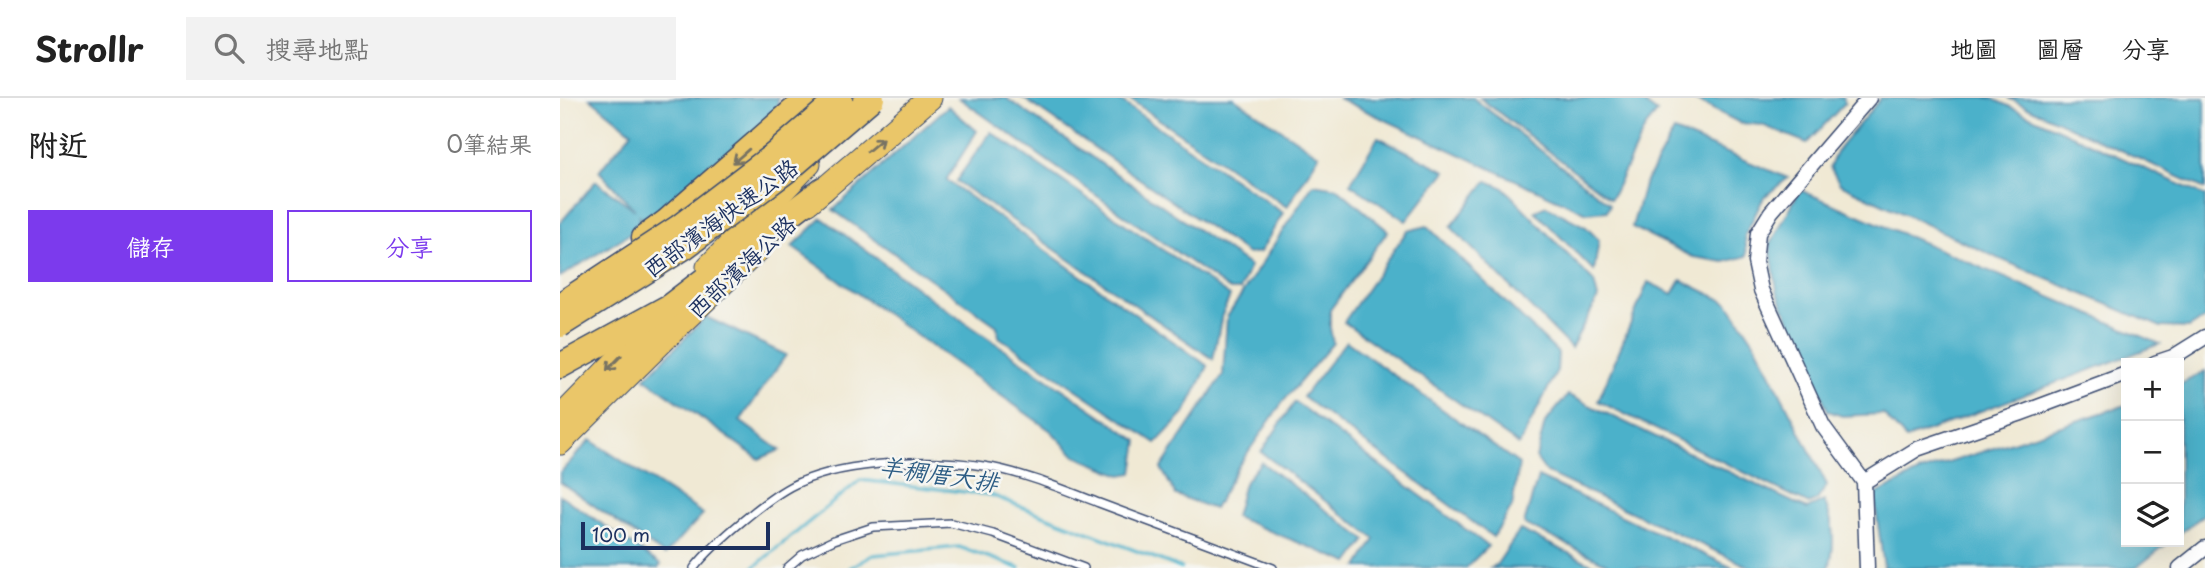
<!DOCTYPE html>
<html lang="zh-TW">
<head>
<meta charset="utf-8">
<style>
  body { margin:0; font-family:"Playpen Sans","LXGW WenKai TC",sans-serif; background:#f2f2f2; color:#222 }
  .controls { position:absolute; right:21px; bottom:21px; display:grid; overflow:hidden; border-radius:0px; box-shadow:0 7px 28px #0002 }
  .controls button { width:63px; height:63px; display:grid; place-items:center; padding:0; border:0; border-bottom:2px solid #e0e0e0; background:#fff; color:#222; font:35px sans-serif }
  .scale { position:absolute; left:21px; bottom:18px; width:189px; box-sizing:border-box; padding-left:7px; border:4px solid #1b2f5e; border-top:0; font-size:19px; line-height:24px; white-space:nowrap; color:#1b2f5e; -webkit-text-stroke:5px #f6f6f2; paint-order:stroke }
  .list { margin:0; padding:0; list-style:none }
  h2 { display:flex; justify-content:space-between; align-items:center; height:91px; margin:0; padding:0 28px; font-size:30px }
  h2 small { font-size:23px; font-weight:400; color:#767676 }
  .actions { display:flex; gap:14px; padding:21px 28px }
  .actions a { flex:1; padding:16px 0; border:2px solid #7c3aed; border-radius:0px; text-align:center; font-size:24px; color:#7c3aed }
  .actions .main { background:#7c3aed; color:#fff }
  .icon { flex:none; width:38px; height:38px; fill:none; stroke:currentColor; stroke-width:2; stroke-linecap:round; stroke-linejoin:round }
  .map { position:relative; flex:none; width:1645px; height:470px; overflow:hidden }
  header { display:flex; align-items:center; gap:42px; box-sizing:border-box; height:98px; padding:0 35px; background:#fff; border-bottom:2px solid #e0e0e0 }
  header strong { font-size:33px }
  nav { display:flex; gap:38px; margin-inline-start:auto; font-size:24px }
  .search { width:490px; height:63px; background:#f2f2f2; display:flex; align-items:center; gap:18px; box-sizing:border-box; padding:0 24px; border-radius:0px; color:#767676; font-size:26px }
  main { display:flex }
  aside { flex:1; background:#fff }
  .map>svg:first-child { display:block }
</style>
</head>
<body>
<header>
<strong>Strollr</strong>
<div class="search"><svg class="icon" aria-label="search" viewBox="0 0 24 24"><circle cx="10" cy="10" r="6"/><path d="M15 15l6 6"/></svg>搜尋地點</div>
<nav><a>地圖</a><a>圖層</a><a>分享</a></nav>
</header>
<main>
<aside>
<h2>附近<small>0筆結果</small></h2>
<ul class="list">
</ul>
<div class="actions"><a class="main">儲存</a><a>分享</a></div>
</aside>
<div class="map">
<svg width="1645" height="470" viewBox="0 0 1645 470">
  <rect width="100%" height="100%" fill="#f6f6f2"/>
  <filter id="ink" filterUnits="userSpaceOnUse"><feTurbulence type="fractalNoise" baseFrequency=".0143" numOctaves="2"/><feDisplacementMap in="SourceGraphic" scale="14" xChannelSelector="R" yChannelSelector="G"/><feConvolveMatrix kernelMatrix="1 2 1 2 8 2 1 2 1" color-interpolation-filters="sRGB"/></filter>
  <filter id="wash" filterUnits="userSpaceOnUse"><feTurbulence type="fractalNoise" baseFrequency=".00686" numOctaves="4" result="noise"/><feDisplacementMap in="SourceGraphic" scale="28" xChannelSelector="R" yChannelSelector="G"/><feGaussianBlur stdDeviation="1.57" result="paint"/><feColorMatrix in="noise" values="0 0 0 0 0 0 0 0 0 0 0 0 0 0 0 0 0 1.4 0 .05"/><feComposite in="paint" operator="in"/></filter>
  <g filter="url(#wash)">
    <rect width="100%" height="100%" fill="#f0e9d4"/>
    <!-- water -->
    <path fill="#4bb1ca" stroke="#337094" stroke-width="2" d="M30,0H218L217,21L85,123L79,117V130L0,179V125L36,83L75,112L39,73L72,34Z
      M399,0H446L690,168L680,192H670Z
      M463,0H556L723,115L700,154L688,156Z
      M568,0H674L759,57L727,109Z
      M778,0H913L1050,106L1047,113L1027,115Z
      M920,0H1077L1097,15L1086,28L1051,101Z
      M1136,0H1283L1285,5L1247,45L1202,27L1180,25L1135,2Z
      M1321,0H1431L1645,98V220L1629,230L1601,229L1438,160L1280,86L1270,69L1276,54Z
      M1448,0H1645V91Z
      M388,8L417,33L386,82L648,268L625,315L596,345L439,239L437,228L273,112Z
      M1114,33L1228,80L1204,99L1185,137L1187,158L1164,164L1133,159L1072,129L1084,87Z
      M431,34L670,198L662,217L653,261L396,83Z
      M818,39L886,73L846,123L790,86Z
      M927,83L944,90L1034,184L1038,200L1011,250L891,129Z
      M753,86L777,90L828,133L770,212V230L773,245L722,305L677,370L654,411L616,397L601,370L663,277L667,219Z
      M1240,92L1600,246L1346,341L1323,316L1282,318L1268,313L1217,193L1210,147Z
      M986,108L1026,129L1039,142L1034,173L975,113Z
      M262,120L377,205L578,343L573,375L561,377L515,358L491,333L232,149Z
      M867,128L998,255L997,273L959,347L784,224L847,133Z
      M1121,182L1168,205L1195,245L1267,387L1257,402L1249,406L1038,303L1088,184L1113,196Z
      M146,219L226,257L180,323L220,352L199,361L85,280Z
      M786,243L959,366L952,409L933,439L743,299Z
      M1645,273V416L1619,436V287Z
      M1008,297L1247,411L1264,403C1274,424 1275,448 1269,470H1192L987,375L976,360L985,325Z
      M735,304L928,448L906,470L798,469L815,441L701,354Z
      M1566,307V444H1609L1576,470H1324L1314,397L1360,374Z
      M30,342L143,416L105,457L0,384V375Z
      M701,364L806,442L789,465L675,419L684,385Z
      M978,379L1173,470H1056L964,426Z
      M0,397L101,467L98,470H0Z
      M960,432L1040,470H931L937,466Z"/>
    <g fill="none" stroke-linecap="round" stroke-linejoin="round">
      <!-- stream -->
      <path stroke="#4bb1ca" stroke-width="3.5" d="M193,470L300,382L431,397L621,470
        M290,470L313,457L399,449L460,470"/>
    </g>
  </g>
  <g filter="url(#ink)">
    <g fill="none" stroke-linecap="round" stroke-linejoin="round">
      <defs>
        <path id="service" d="M134,470C153,446 212,395 240,384C289,363 372,360 423,368C459,373 505,392 539,405C597,427 655,448 713,470
          M227,470L242,457L274,442L313,429L391,425L433,436L524,470"/>
        <path id="minor" d="M1595,265L1613,259L1645,239
          M1304,384L1357,351L1459,316L1566,276
          M1307,470L1304,384L1263,328L1201,192L1195,164L1198,135L1211,114L1309,0
          M1620,470L1645,450"/>
        <path id="primary" d="M233,13L249,0
          M249,104L370,0
          M148,169L249,66
          M0,320L102,216
          M0,345L119,227L198,152"/>
        <path id="trunk" d="M84,140L106,124L233,13
          M0,268L110,208L263,91"/>
      </defs>
      <!-- service casing -->
      <use href="#service" stroke="#3b4b70" stroke-width="10"/>
      <!-- minor casing -->
      <use href="#minor" stroke="#3b4b70" stroke-width="17"/>
      <!-- primary casing -->
      <use href="#primary" stroke="#3b4b70" stroke-width="25"/>
      <!-- trunk casing -->
      <use href="#trunk" stroke="#3b4b70" stroke-width="27"/>
      <!-- service -->
      <use href="#service" stroke="#fff" stroke-width="7"/>
      <!-- minor -->
      <use href="#minor" stroke="#fff" stroke-width="14"/>
      <!-- primary -->
      <use href="#primary" stroke="#eac669" stroke-width="23"/>
      <!-- trunk -->
      <use href="#trunk" stroke="#eac669" stroke-width="24"/>
      <defs>
        <path id="trunk-bridge" d="M0,207L119,129L215,56L280,0
          M0,227L126,148L229,71L312,0"/>
      </defs>
      <!-- trunk-bridge casing -->
      <use href="#trunk-bridge" stroke="#3b4b70" stroke-width="27" stroke-linecap="butt"/>
      <!-- trunk-bridge -->
      <use href="#trunk-bridge" stroke="#eac669" stroke-width="24"/>
    </g>
    <!-- one-way arrows -->
    <defs><path id="oneway-shaft" d="M-6 0H5M1.5-3L5.5 0L1.5 3" fill="none" stroke-width="1.6" stroke-linecap="round" stroke-linejoin="round" transform="scale(1.75)"/></defs>
    <g stroke="#787363">
      <use href="#oneway-shaft" transform="translate(315 47) rotate(-40)"/>
      <use href="#oneway-shaft" transform="translate(181 58) rotate(139)"/>
      <use href="#oneway-shaft" transform="translate(54 265) rotate(134)"/>
    </g>
  </g>
  <g text-anchor="middle" dominant-baseline="central" stroke-width="5" stroke-linejoin="round" paint-order="stroke">
    <!-- street labels -->
    <g font-size="23" fill="#1b2f5e" stroke="#f6f6f2">
      <text transform="translate(160 119) rotate(-36)">西部濱海快速公路</text>
      <text transform="translate(181 168) rotate(-43)">西部濱海公路</text>
    </g>
    <!-- water labels -->
    <g font-size="24" font-style="italic" fill="#2c5c84" stroke="#f6f6f2">
      <text transform="translate(379 375) rotate(8)">羊稠厝大排</text>
    </g>
  </g>
</svg>
<div class="controls">
<button>+</button>
<button>−</button>
<button><svg class="icon" aria-label="layers" viewBox="0 0 24 24"><path d="M12 4l9 5-9 5-9-5zM3 14l9 5 9-5"/></svg></button>
</div>
<div class="scale">100 m</div>
</div>
</main>
</body>
</html>
